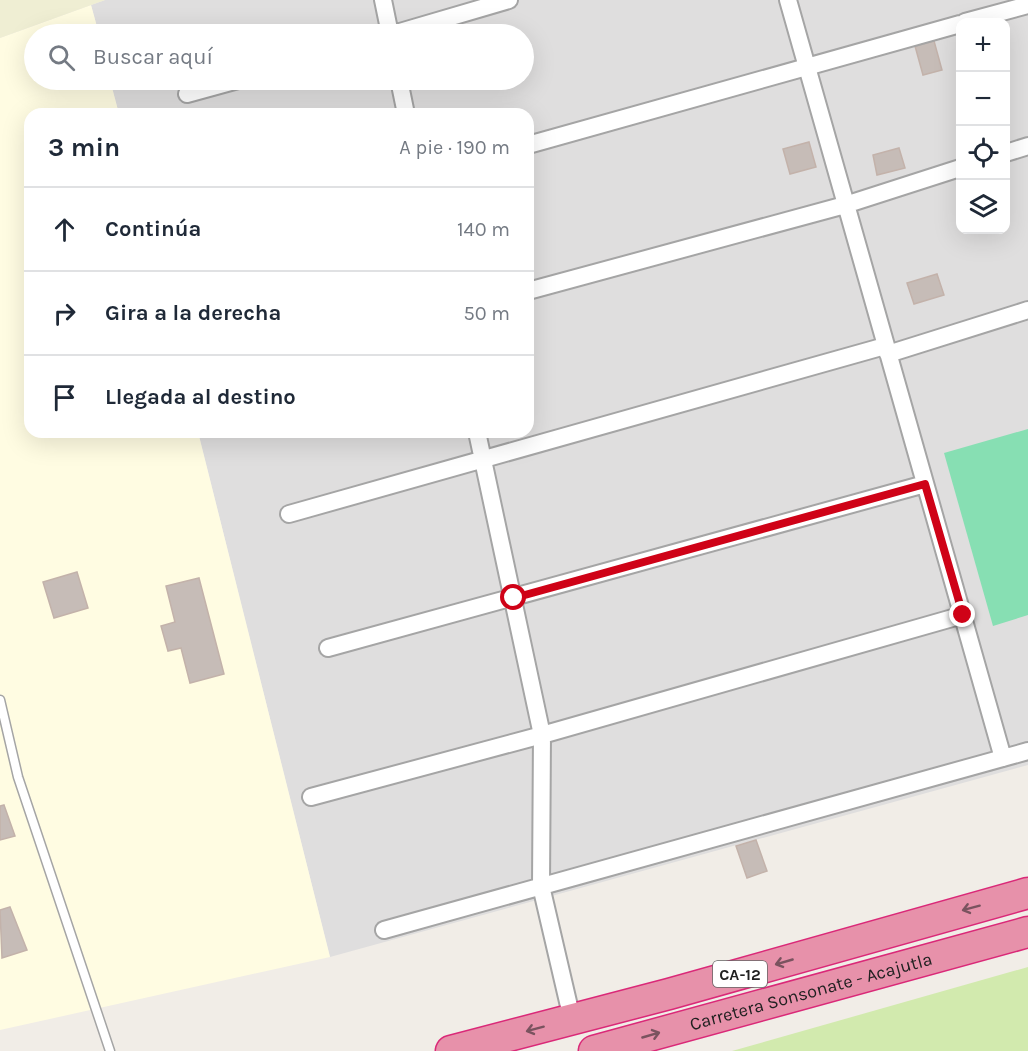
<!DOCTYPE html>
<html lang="es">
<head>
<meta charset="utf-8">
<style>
  body { margin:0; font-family:Karla,sans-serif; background:#f6f6f7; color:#1f2937 }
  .controls { position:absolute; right:18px; top:18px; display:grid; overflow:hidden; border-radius:12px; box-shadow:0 6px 24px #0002 }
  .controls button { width:54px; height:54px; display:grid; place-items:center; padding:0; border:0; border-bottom:2px solid #e0e1e3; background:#fff; color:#1f2937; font:30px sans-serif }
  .stop { position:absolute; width:18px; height:18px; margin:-14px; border:4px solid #cf0217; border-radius:50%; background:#fff }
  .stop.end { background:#cf0217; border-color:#fff; box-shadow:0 2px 6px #0008 }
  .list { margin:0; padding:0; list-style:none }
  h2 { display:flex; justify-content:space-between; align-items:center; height:78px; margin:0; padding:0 24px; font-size:26px }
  h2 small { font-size:20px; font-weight:400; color:#747a83 }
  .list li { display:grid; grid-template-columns:39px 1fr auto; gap:18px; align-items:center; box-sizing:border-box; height:84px; padding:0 24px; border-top:2px solid #e0e1e3 }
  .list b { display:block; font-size:22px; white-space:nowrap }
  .list em { font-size:20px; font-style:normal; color:#747a83 }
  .icon { flex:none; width:33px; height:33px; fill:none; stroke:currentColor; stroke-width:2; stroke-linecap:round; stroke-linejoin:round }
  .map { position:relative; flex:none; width:1028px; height:1051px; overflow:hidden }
  .search { position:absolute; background:#fff; box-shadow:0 6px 24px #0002; left:24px; top:24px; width:510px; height:66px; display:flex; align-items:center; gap:15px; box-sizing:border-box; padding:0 21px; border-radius:33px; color:#747a83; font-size:22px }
  .panel { position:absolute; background:#fff; box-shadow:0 6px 24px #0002; left:24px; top:108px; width:510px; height:330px; border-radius:18px }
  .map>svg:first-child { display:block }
</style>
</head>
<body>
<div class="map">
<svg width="1028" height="1051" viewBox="0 0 1028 1051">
  <rect width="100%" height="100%" fill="#f1ede7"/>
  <!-- residential -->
  <path fill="#dfdede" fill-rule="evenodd" d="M105,0H1028V765L330,957L198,432H528V114H119L110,80H524V34H99L91,5ZM960,22H1006V230H960Z"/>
  <!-- education -->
  <path fill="#fffce2" d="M91,5L99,34H34V80H110L119,114H30V432H198L330,957L0,1030V38Z"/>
  <!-- farmland -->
  <path fill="#efeed3" d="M0,0H105L0,38Z"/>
  <!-- grass -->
  <path fill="#d2eaae" d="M1028,967V1051H732Z"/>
  <!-- pitch -->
  <path fill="#87dfb3" d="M1028,429V615L993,626L944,453Z"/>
  <!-- building -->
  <path fill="#c6bcb7" stroke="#c3b2aa" stroke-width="1.5" d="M934,41L942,70L923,75L915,46Z
    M146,80H167L147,86Z
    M809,142L816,167L790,174L783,149Z
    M899,148L905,168L877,175L873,155Z
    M937,274L944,295L914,304L907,283Z
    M77,572L88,608L54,618L43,582Z
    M199,578L224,674L190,683L181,648L168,651L161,626L175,622L166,586Z
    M4,805L15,836L0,840V806Z
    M756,840L767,871L747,878L736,846Z
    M10,907L27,950L2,958L0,910Z"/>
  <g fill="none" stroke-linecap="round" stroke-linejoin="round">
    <defs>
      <path id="lane" d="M0,700L18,777L110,1051"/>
      <path id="street" d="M383,0L390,34
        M788,0L1003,758
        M965,22L1028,5
        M393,34L509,0
        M399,80L406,114
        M187,94L238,80
        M528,145L960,24
        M1006,153L1028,146
        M528,291L845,205L960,168
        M888,354L1028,310
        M477,432L542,735L541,886L572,1019
        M289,514L885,346
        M328,648L925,484
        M311,797L542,735L963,615
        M384,930L1028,751"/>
      <g id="highway">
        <path d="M451,1051L669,994L1028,893"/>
        <path id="s1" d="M594,1051L1028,932"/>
      </g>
    </defs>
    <!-- lane casing -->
    <use href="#lane" stroke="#a5a5a5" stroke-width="11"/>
    <!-- street casing -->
    <use href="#street" stroke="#a5a5a5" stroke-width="20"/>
    <!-- highway casing -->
    <use href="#highway" stroke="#da2978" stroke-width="33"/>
    <!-- lane -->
    <use href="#lane" stroke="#fff" stroke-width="8"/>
    <!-- street -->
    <use href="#street" stroke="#fff" stroke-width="16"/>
    <!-- highway -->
    <use href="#highway" stroke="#e791aa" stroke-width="30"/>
  </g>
  <!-- one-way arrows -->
  <defs><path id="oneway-shaft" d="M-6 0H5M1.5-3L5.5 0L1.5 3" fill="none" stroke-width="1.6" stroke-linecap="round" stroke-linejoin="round" transform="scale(1.5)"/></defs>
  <g stroke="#7a535f">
    <use href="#oneway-shaft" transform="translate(971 908) rotate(165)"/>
    <use href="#oneway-shaft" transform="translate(784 962) rotate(164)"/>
    <use href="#oneway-shaft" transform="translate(535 1029) rotate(165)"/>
    <use href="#oneway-shaft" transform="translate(651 1035) rotate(-16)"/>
  </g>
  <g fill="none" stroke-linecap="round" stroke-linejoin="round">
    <!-- route -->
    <path stroke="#cf0217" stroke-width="8" d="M514,598L925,484L963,615"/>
  </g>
  <g text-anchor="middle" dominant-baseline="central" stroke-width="4.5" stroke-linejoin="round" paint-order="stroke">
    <!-- shield labels -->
    <rect fill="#fff" stroke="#646464" stroke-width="1.5" x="713" y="961" width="54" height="26" rx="4.5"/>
    <g font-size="16" font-weight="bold" fill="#212121">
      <text x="740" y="974">CA-12</text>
    </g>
    <!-- street labels -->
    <g font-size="18" fill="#212121" stroke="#fff">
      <text stroke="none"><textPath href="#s1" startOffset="225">Carretera Sonsonate - Acajutla</textPath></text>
    </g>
  </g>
</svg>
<div class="controls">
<button>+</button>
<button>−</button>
<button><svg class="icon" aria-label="locate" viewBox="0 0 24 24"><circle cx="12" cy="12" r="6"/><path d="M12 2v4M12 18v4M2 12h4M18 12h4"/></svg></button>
<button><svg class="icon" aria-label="layers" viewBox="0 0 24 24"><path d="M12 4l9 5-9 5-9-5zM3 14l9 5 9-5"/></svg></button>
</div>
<div class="stop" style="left:514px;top:598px"></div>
<div class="stop end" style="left:963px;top:615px"></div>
<div class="search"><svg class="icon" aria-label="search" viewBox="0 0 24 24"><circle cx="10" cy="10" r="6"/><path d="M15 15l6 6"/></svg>Buscar aquí</div>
<section class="panel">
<h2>3 min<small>A pie · 190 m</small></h2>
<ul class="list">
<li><svg class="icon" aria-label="ahead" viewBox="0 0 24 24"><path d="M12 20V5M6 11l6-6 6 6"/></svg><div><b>Continúa</b></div><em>140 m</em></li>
<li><svg class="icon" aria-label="right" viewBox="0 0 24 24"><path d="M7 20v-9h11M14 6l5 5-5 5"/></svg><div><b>Gira a la derecha</b></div><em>50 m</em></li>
<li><svg class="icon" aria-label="arrive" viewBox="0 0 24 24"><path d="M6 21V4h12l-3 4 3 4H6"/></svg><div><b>Llegada al destino</b></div></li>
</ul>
</section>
</div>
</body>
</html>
